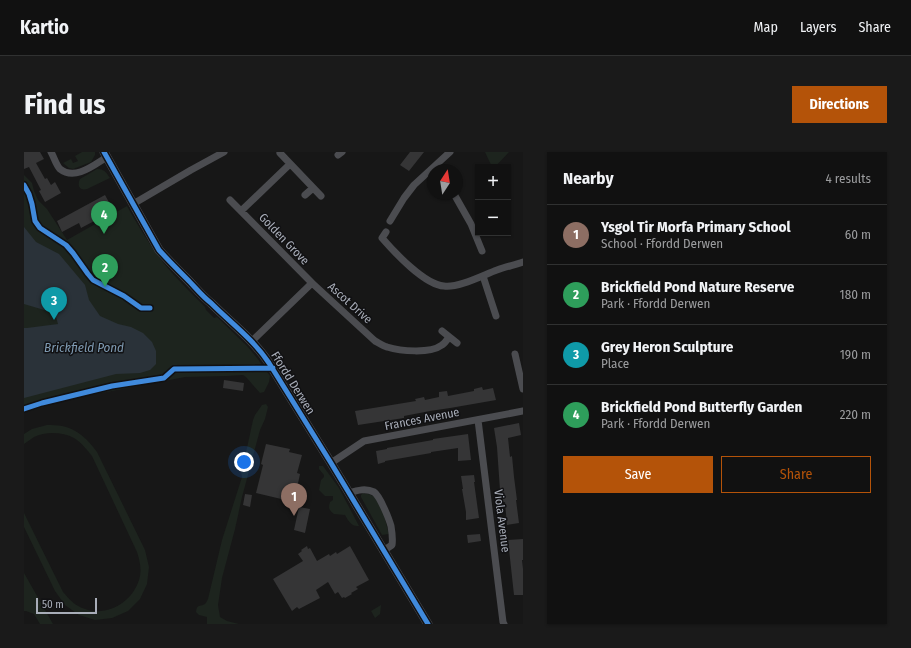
<!DOCTYPE html>
<html lang="en">
<head>
<meta charset="utf-8">
<style>
  body { margin:0; font-family:"Fira Sans Condensed",sans-serif; background:#1a1a1a; color:#f1f3f6 }
  .controls { position:absolute; right:12px; top:12px; display:grid; overflow:hidden; border-radius:0px; box-shadow:0 1px 3px #0004 }
  .controls button { width:36px; height:36px; display:grid; place-items:center; padding:0; border:0; border-bottom:1px solid #303131; background:#111; color:#f1f3f6; font:20px sans-serif }
  .compass { position:absolute; left:403px; top:12px; width:36px; height:36px; border-radius:50%; background:#111; box-shadow:0 1px 3px #0004; rotate:12deg }
  .scale { position:absolute; left:12px; bottom:10px; width:61px; box-sizing:border-box; padding-left:4px; border:2px solid #a8adb8; border-top:0; font-size:11px; line-height:14px; white-space:nowrap; color:#a8adb8; -webkit-text-stroke:3px #111113; paint-order:stroke }
  .you { position:absolute; left:220px; top:310px; width:14px; height:14px; margin:-10px; border:3px solid #fff; border-radius:50%; background:#1a73e8; box-shadow:0 0 0 6px #1a73e833 }
  .badge { display:grid; place-items:center; width:26px; height:26px; border-radius:50%; background:#b45309; color:#fff; font-size:13px; font-weight:700 }
  .pin { position:absolute; translate:-50% -33px; filter:drop-shadow(0 1px 2px #0008) }
  .pin::after { content:''; position:absolute; top:21px; width:14px; height:12px; background:inherit; clip-path:polygon(0 0,100% 0,50% 100%) }
  .list { margin:0; padding:0; list-style:none }
  h2 { display:flex; justify-content:space-between; align-items:center; height:52px; margin:0; padding:0 16px; font-size:17px }
  h2 small { font-size:13px; font-weight:400; color:#9c9d9f }
  .list li { display:grid; grid-template-columns:26px 1fr auto; gap:12px; align-items:center; box-sizing:border-box; height:60px; padding:0 16px; border-top:1px solid #303131 }
  .list b { display:block; font-size:15px; white-space:nowrap }
  .list p { margin:0; font-size:13px; white-space:nowrap; color:#9c9d9f }
  .list em { font-size:13px; font-style:normal; color:#9c9d9f }
  .actions { display:flex; gap:8px; padding:12px 16px }
  .actions a { flex:1; padding:9px 0; border:1px solid #b45309; border-radius:0px; text-align:center; font-size:14px; color:#b45309 }
  .actions .main { background:#b45309; color:#fff }
  .map { position:relative; flex:none; width:499px; height:472px; overflow:hidden; border-radius:0px }
  header { display:flex; align-items:center; gap:24px; box-sizing:border-box; height:56px; padding:0 20px; background:#111; border-bottom:1px solid #303131 }
  header strong { font-size:19px }
  nav { display:flex; gap:22px; margin-inline-start:auto; font-size:14px }
  .intro { display:flex; align-items:center; justify-content:space-between; box-sizing:border-box; height:96px; padding:0 24px }
  h1 { margin:0; font-size:28px }
  .button { padding:10px 18px; border-radius:0px; background:#b45309; color:#fff; font-size:14px; font-weight:700 }
  main { display:flex; gap:24px; padding:0 24px }
  aside { flex:1; background:#111; border-radius:0px; box-shadow:0 1px 3px #0004 }
  .map>svg:first-child { display:block }
</style>
</head>
<body>
<header>
<strong>Kartio</strong>
<nav><a>Map</a><a>Layers</a><a>Share</a></nav>
</header>
<div class="intro"><h1>Find us</h1><a class="button">Directions</a></div>
<main>
<div class="map">
<svg width="499" height="472" viewBox="0 0 499 472">
  <rect width="100%" height="100%" fill="#171717"/>
  <!-- green -->
  <path fill="#1d241e" d="M58,0H71V3L67,10L49,17L45,16L39,11L47,7L49,11L54,9L51,4Z
    M461,0H485L471,15H468Z
    M73,17C80,17 82,20 86,26L63,37C55,39 53,33 56,27Z
    M0,23L8,31L10,39L14,48L23,57L43,88L103,54C116,77 130,101 148,121C159,133 170,144 181,155L182,158L190,166L193,165L223,194L233,206L246,224L245,230L240,240L236,241L222,225L219,223L203,224L161,225L46,247L0,261Z
    M242,252L244,255L241,267L236,278L218,345L211,377L198,426L194,453L196,465L203,469L215,472H183V465L175,463L172,460C173,452 175,455 181,452C182,451 183,449 184,447L198,388L218,325L217,320V316L223,296L229,268L231,263L238,253Z
    M23,273C28,273 33,273 38,274C54,277 64,288 73,300L121,398L125,415L123,432L116,447L104,459L88,466L71,468L55,463L41,453L31,439L0,375V361L39,440C45,447 51,454 61,457C84,465 108,450 115,428C118,419 116,409 113,400L68,304C63,298 58,291 50,286C39,280 22,279 10,285C7,287 3,290 0,292V282L8,277Z
    M295,314H299L315,336L335,374C327,375 324,368 321,363L310,362C305,358 304,356 306,350L309,348V344H301L295,338L297,328L300,325V323L295,317Z
    M339,341C344,342 350,343 354,348C359,356 362,372 365,382L358,383L337,345V343Z
    M0,421L29,472H16L10,462L2,459H0Z
    M357,453L356,462L351,466L347,459Z"/>
  <!-- water -->
  <path fill="#2a3239" d="M0,75L12,90L35,102L61,133L65,148L76,164L94,172L107,175L119,181L128,190L132,199V212L126,218L116,221L92,222L0,246V176H3L34,172L32,165L27,160L0,152Z"/>
  <!-- building -->
  <path fill="#353536" d="M0,0H16L20,7L12,11L21,27L23,26L27,33L31,30L37,41L21,50L15,39L17,38L5,15L0,17Z
    M386,0H400L385,19L376,13Z
    M81,43L87,54L74,62L76,66L57,76L55,71L38,80L33,69Z
    M200,228L220,231L219,239L199,236Z
    M458,235L459,238L469,236L472,248L426,256L406,259L380,264V266L334,273L331,259L392,249L391,247L400,245L401,248L415,245V240L423,239L424,244L450,239V237Z
    M495,271L497,283L484,286L486,305L488,304L490,325L493,348H492L495,371L483,373L481,350H479L477,338H476L473,295L470,276Z
    M444,282L447,308L434,309V296L407,300V301L361,309V310L354,312L352,299L363,297V296L409,288V287Z
    M242,292L266,297L265,300L278,303L273,321L276,322L270,350L232,341L239,313L237,312Z
    M450,323L451,330H450L455,366L442,368V360L438,337H439L437,324Z
    M221,342L228,343L226,355L219,353Z
    M275,355L286,357L281,381L270,378Z
    M456,382L457,389L444,391L443,383Z
    M499,387V408H498L499,417V443H490L484,388Z
    M283,394L284,397L286,396L293,409L305,402L306,404L312,400L313,402L326,394L345,428L332,435L334,437L327,441L328,442L321,446L320,445L318,446L314,440L311,442L304,430L292,438L296,446L275,457L273,455L268,459L249,427L279,409L274,402L278,399L277,398Z"/>
  <g fill="none" stroke-linecap="round" stroke-linejoin="round">
    <!-- minor -->
    <path stroke="#4b4c50" stroke-width="7" d="M27,0C30,5 32,13 36,17C51,29 70,13 83,5
      M256,1L297,44
      M314,3L318,0
      M430,42L447,72L458,99
      M281,43L289,36
      M206,48L288,131
      M109,52L167,18L200,0
      M217,59L266,12
      M366,69L380,46L390,33L426,0
      M362,80L358,86C371,101 401,133 420,134C435,136 459,123 473,118C481,115 490,113 499,110
      M459,124L472,164
      M418,179L433,191
      M228,189L288,131L351,189C355,191 359,194 363,195C376,199 406,202 418,193C421,191 423,188 425,185
      M491,202L499,237
      M454,268L479,470L480,472
      M307,311L340,289L499,259
      M325,341C334,338 342,336 350,340C356,344 365,367 367,374C368,380 369,387 368,393L359,399"/>
    <!-- tertiary -->
    <path stroke="#4b4c50" stroke-width="9" d="M80,0L135,98C144,108 153,117 163,127C171,135 178,144 187,151C207,171 229,187 245,211L307,311L404,472"/>
    <defs>
      <path id="cycleway" d="M80,0L135,98C144,108 153,117 163,127C171,135 178,144 187,151C207,171 229,187 245,211L307,311L404,472
        M0,33L5,42L8,52L11,69L16,76L42,93L49,101L64,122L69,128L100,144L117,156H126
        M0,257L18,251L88,234L140,226L150,217L249,216"/>
    </defs>
    <!-- cycleway casing -->
    <use href="#cycleway" stroke="#111113" stroke-width="8"/>
    <!-- cycleway -->
    <use href="#cycleway" stroke="#408adc" stroke-width="5"/>
  </g>
  <g text-anchor="middle" dominant-baseline="central" stroke-width="3" stroke-linejoin="round" paint-order="stroke">
    <!-- street labels -->
    <g font-size="12" fill="#a8adb8" stroke="#111113">
      <text transform="translate(260 87) rotate(46)">Golden Grove</text>
      <text transform="translate(326 151) rotate(42)">Ascot Drive</text>
      <text transform="translate(269 231) rotate(58)">Ffordd Derwen</text>
      <text transform="translate(398 267) rotate(-11)">Frances Avenue</text>
      <text transform="translate(478 369) rotate(83)">Viola Avenue</text>
    </g>
    <!-- water labels -->
    <g font-size="13" font-style="italic" fill="#7f9bb3" stroke="#111113">
      <text x="60" y="195">Brickfield Pond</text>
    </g>
  </g>
</svg>
<div class="controls">
<button>+</button>
<button>−</button>
</div>
<svg class="compass" viewBox="-18 -18 36 36"><path d="M0-13l5 13h-10z" fill="#e53935"/><path d="M0 13l5-13h-10z" fill="#9c9d9f"/></svg>
<div class="scale">50 m</div>
<div class="you"></div>
<div class="pin badge" style="left:270px;top:364px;background:#8d6e63">1</div>
<div class="pin badge" style="left:81px;top:135px;background:#2e9e5b">2</div>
<div class="pin badge" style="left:30px;top:168px;background:#0f9aa8">3</div>
<div class="pin badge" style="left:80px;top:82px;background:#2e9e5b">4</div>
</div>
<aside>
<h2>Nearby<small>4 results</small></h2>
<ul class="list">
<li><span class="badge" style="background:#8d6e63">1</span><div><b>Ysgol Tir Morfa Primary School</b><p>School · Ffordd Derwen</p></div><em>60 m</em></li>
<li><span class="badge" style="background:#2e9e5b">2</span><div><b>Brickfield Pond Nature Reserve</b><p>Park · Ffordd Derwen</p></div><em>180 m</em></li>
<li><span class="badge" style="background:#0f9aa8">3</span><div><b>Grey Heron Sculpture</b><p>Place</p></div><em>190 m</em></li>
<li><span class="badge" style="background:#2e9e5b">4</span><div><b>Brickfield Pond Butterfly Garden</b><p>Park · Ffordd Derwen</p></div><em>220 m</em></li>
</ul>
<div class="actions"><a class="main">Save</a><a>Share</a></div>
</aside>
</main>
</body>
</html>
